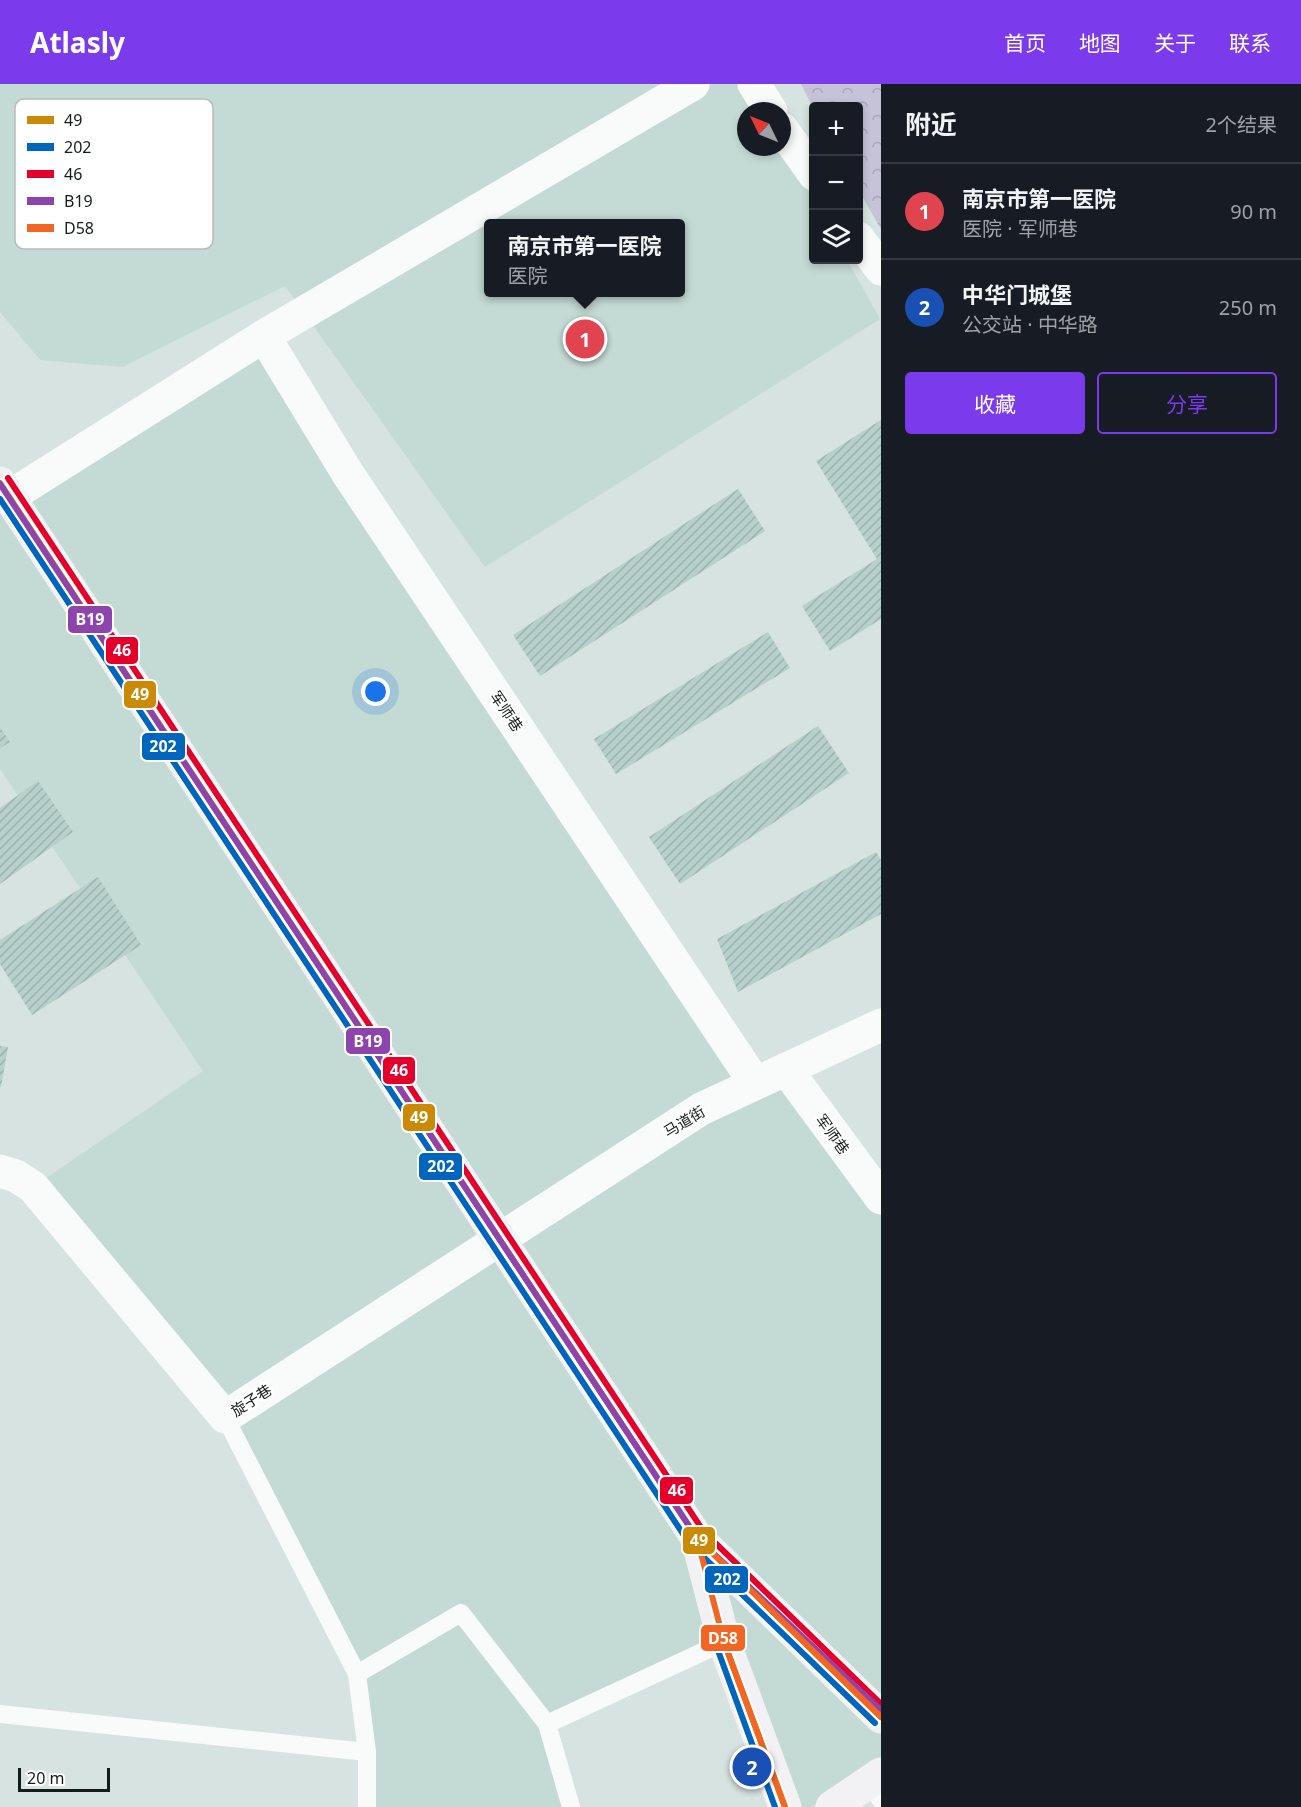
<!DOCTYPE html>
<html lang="zh">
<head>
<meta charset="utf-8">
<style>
  body { margin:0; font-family:"Noto Sans","Noto Sans SC",sans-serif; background:#20242c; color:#f1f3f6 }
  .controls { position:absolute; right:18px; top:18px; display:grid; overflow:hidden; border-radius:6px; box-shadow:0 3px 9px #0003 }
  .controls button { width:54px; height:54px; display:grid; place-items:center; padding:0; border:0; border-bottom:2px solid #363941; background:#171b24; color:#f1f3f6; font:30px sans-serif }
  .compass { position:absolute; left:737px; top:18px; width:54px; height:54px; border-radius:50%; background:#171b24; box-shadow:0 3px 9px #0003; rotate:313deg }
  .scale { position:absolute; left:18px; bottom:15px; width:92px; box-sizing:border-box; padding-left:6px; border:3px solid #141c1a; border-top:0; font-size:16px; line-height:21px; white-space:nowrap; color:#141c1a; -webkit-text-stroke:4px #fff; paint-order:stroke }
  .you { position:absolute; left:376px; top:608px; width:21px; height:21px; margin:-15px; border:4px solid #fff; border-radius:50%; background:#1a73e8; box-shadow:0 0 0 9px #1a73e833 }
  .badge { display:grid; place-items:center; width:39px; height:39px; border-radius:50%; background:#7c3aed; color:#fff; font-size:20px; font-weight:700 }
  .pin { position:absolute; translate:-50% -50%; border:3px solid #fff; box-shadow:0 2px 6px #0006 }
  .popup { position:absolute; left:484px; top:135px; width:201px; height:78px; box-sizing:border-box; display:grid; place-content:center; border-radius:6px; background:#171b24; filter:drop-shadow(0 2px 4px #0005); font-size:20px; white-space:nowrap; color:#9ea1a6 }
  .popup b { font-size:22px; color:#f1f3f6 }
  .popup::after { content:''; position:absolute; left:50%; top:100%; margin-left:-12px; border:12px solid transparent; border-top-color:#171b24 }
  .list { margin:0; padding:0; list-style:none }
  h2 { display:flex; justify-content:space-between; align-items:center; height:78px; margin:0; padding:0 24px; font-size:26px }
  h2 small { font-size:20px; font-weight:400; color:#9ea1a6 }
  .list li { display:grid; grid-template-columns:39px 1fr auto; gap:18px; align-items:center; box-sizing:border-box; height:96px; padding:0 24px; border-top:2px solid #363941 }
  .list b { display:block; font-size:22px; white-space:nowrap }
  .list p { margin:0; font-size:20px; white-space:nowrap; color:#9ea1a6 }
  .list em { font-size:20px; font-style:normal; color:#9ea1a6 }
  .actions { display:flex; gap:12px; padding:18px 24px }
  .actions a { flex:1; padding:14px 0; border:2px solid #7c3aed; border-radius:6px; text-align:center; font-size:21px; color:#7c3aed }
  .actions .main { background:#7c3aed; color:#fff }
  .icon { flex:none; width:33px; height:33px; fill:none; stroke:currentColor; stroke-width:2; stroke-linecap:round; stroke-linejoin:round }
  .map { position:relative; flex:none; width:881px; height:1723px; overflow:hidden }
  header { display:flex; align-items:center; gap:36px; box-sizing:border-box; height:84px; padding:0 30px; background:#7c3aed; color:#fff }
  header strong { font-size:28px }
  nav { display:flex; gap:33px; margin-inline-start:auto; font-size:21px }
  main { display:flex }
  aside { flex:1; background:#171b24 }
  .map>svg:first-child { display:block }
</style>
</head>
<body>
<header>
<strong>Atlasly</strong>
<nav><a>首页</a><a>地图</a><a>关于</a><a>联系</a></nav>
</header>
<main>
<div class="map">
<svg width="881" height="1723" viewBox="0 0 881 1723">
  <defs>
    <pattern id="forest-crowns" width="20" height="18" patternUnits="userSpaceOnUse" patternTransform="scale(1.5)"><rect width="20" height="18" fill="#c6c2d8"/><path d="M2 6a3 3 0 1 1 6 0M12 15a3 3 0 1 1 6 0" fill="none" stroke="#a9a6b9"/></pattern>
    <pattern id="building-hatch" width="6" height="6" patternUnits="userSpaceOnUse" patternTransform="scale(1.5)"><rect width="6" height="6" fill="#b7d0cb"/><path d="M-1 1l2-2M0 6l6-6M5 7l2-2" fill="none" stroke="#9cb2ae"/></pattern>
  </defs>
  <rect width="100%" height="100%" fill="#d7e3e0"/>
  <!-- built -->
  <path fill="#c4dad4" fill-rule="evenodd" d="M0,0H750L765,27H746V63H782V58L813,115L814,176H847L880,235L485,483L285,202L123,283L40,276L0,228ZM489,140H681V208H489Z
    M264,252L755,999L786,985L881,1114V1684L810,1723H785L724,1559L547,1640L571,1723H367L357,1590L225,1333L33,1103L203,987L0,685V399Z"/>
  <!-- forest -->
  <path fill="url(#forest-crowns)" d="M801,0H881V145L859,107L858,22L813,24Z"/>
  <!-- building -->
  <path fill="url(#building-hatch)" d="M881,336V535L830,567L802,522L877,475L816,377Z
    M738,405L765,447L540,592L513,551Z
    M768,548L790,584L616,690L594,655Z
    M818,642L849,689L680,800L649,753Z
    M0,643L10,658L0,664Z
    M38,697L73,748L0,800V724Z
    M876,768L881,776V830L738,908L717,855Z
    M98,793L141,861L32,931L0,880V856Z
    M0,962L8,963L1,1003H0Z"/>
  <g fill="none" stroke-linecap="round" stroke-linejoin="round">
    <!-- service -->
    <path stroke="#f9fbfa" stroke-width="18" d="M225,1333L357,1590L367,1668
      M357,1590L461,1529L547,1640
      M0,1630L367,1668V1723
      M868,1699L881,1716
      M571,1723L547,1640L724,1558"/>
    <!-- minor -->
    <path stroke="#f9fbfa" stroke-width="33" d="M754,0L771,27
      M782,45L814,90
      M858,154L881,185
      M264,252L348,390L755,999
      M9,413L264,252L693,0
      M786,985L881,1114
      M0,1087L16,1092L33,1103L225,1333L701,1025L881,941"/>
    <!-- secondary -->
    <path stroke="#f2f2f5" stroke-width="33" d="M0,399L697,1454L881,1633
      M697,1454L724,1558L785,1723
      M832,1723L881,1690"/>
    <defs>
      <path id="bus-1" d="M0,399L697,1454L881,1633
        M724,1558L785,1723"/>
      <path id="bus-2" d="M0,415L689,1459L875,1639
        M716,1561L775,1723"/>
      <path id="bus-3" d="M8,394L704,1448L881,1620"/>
      <path id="bus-4" d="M0,400L697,1454L881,1626"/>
      <path id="bus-5" d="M785,1723L724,1558L697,1454L881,1633"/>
    </defs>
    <!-- bus-1 casing -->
    <use href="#bus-1" stroke="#fff" stroke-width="10"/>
    <!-- bus-2 casing -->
    <use href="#bus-2" stroke="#fff" stroke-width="10"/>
    <!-- bus-3 casing -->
    <use href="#bus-3" stroke="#fff" stroke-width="10"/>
    <!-- bus-4 casing -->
    <use href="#bus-4" stroke="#fff" stroke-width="10"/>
    <!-- bus-5 casing -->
    <use href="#bus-5" stroke="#fff" stroke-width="10"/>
    <!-- bus-1 -->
    <use href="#bus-1" stroke="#ca8a05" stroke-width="6"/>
    <!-- bus-2 -->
    <use href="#bus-2" stroke="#0065bd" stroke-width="6"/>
    <!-- bus-3 -->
    <use href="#bus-3" stroke="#e4002b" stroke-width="6"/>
    <!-- bus-4 -->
    <use href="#bus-4" stroke="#8e44ad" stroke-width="6"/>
    <!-- bus-5 -->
    <use href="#bus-5" stroke="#f26522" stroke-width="6"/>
  </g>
  <g text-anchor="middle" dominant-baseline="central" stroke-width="5" stroke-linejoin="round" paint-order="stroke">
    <!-- street labels -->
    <g font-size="15" fill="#141c1a" stroke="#fff">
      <text transform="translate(507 627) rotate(56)">军师巷</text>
      <text transform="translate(684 1037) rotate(-31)">马道街</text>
      <text transform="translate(833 1050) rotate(54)">军师巷</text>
      <text transform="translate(251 1316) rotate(-33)">旋子巷</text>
    </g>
  </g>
  <!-- legend -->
  <rect x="15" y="15" width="198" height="150" rx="9" fill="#fff" stroke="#b8bbba" stroke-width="1.5"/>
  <rect x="27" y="32" width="27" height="8" fill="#ca8a05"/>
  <rect x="27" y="59" width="27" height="8" fill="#0065bd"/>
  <rect x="27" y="86" width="27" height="8" fill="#e4002b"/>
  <rect x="27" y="113" width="27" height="8" fill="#8e44ad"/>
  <rect x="27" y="140" width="27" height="8" fill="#f26522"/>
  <g font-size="16" fill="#141c1a">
    <text x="64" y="42">49</text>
    <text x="64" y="69">202</text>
    <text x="64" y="96">46</text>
    <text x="64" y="123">B19</text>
    <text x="64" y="150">D58</text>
  </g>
  <g stroke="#fff" stroke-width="2">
    <rect x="67" y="521" width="46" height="29" rx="6" fill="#8e44ad"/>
    <rect x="105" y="552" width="34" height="29" rx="6" fill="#e4002b"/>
    <rect x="123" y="596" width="34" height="29" rx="6" fill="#ca8a05"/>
    <rect x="141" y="648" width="45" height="29" rx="6" fill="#0065bd"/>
    <rect x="345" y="943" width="46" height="28" rx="6" fill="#8e44ad"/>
    <rect x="382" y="972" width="34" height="29" rx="6" fill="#e4002b"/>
    <rect x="402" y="1019" width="34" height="29" rx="6" fill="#ca8a05"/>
    <rect x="418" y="1068" width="45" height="29" rx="6" fill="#0065bd"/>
    <rect x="659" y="1392" width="35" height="29" rx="6" fill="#e4002b"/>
    <rect x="682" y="1442" width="34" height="29" rx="6" fill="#ca8a05"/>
    <rect x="704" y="1481" width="45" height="29" rx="6" fill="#0065bd"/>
    <rect x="700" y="1540" width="46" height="28" rx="6" fill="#f26522"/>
  </g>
  <g font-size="16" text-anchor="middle" font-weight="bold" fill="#fff">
    <text x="90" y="541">B19</text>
    <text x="122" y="572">46</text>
    <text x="140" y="616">49</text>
    <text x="163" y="668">202</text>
    <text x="368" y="963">B19</text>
    <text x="399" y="992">46</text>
    <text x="419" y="1039">49</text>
    <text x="441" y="1088">202</text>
    <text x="677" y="1412">46</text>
    <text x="699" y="1462">49</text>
    <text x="727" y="1501">202</text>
    <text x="723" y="1560">D58</text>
  </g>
</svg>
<div class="controls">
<button>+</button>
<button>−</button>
<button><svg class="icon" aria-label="layers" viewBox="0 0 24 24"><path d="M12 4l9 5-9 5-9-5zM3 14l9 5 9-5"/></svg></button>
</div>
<svg class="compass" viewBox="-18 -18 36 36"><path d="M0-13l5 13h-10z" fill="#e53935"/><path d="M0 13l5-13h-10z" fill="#9ea1a6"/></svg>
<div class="scale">20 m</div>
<div class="you"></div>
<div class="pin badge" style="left:585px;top:255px;background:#e0444e">1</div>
<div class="popup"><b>南京市第一医院</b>医院</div>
<div class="pin badge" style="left:752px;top:1683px;background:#1a4fb4">2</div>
</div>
<aside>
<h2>附近<small>2个结果</small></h2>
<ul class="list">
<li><span class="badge" style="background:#e0444e">1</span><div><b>南京市第一医院</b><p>医院 · 军师巷</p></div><em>90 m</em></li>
<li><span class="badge" style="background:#1a4fb4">2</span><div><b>中华门城堡</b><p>公交站 · 中华路</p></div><em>250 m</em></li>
</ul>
<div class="actions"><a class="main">收藏</a><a>分享</a></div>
</aside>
</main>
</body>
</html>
